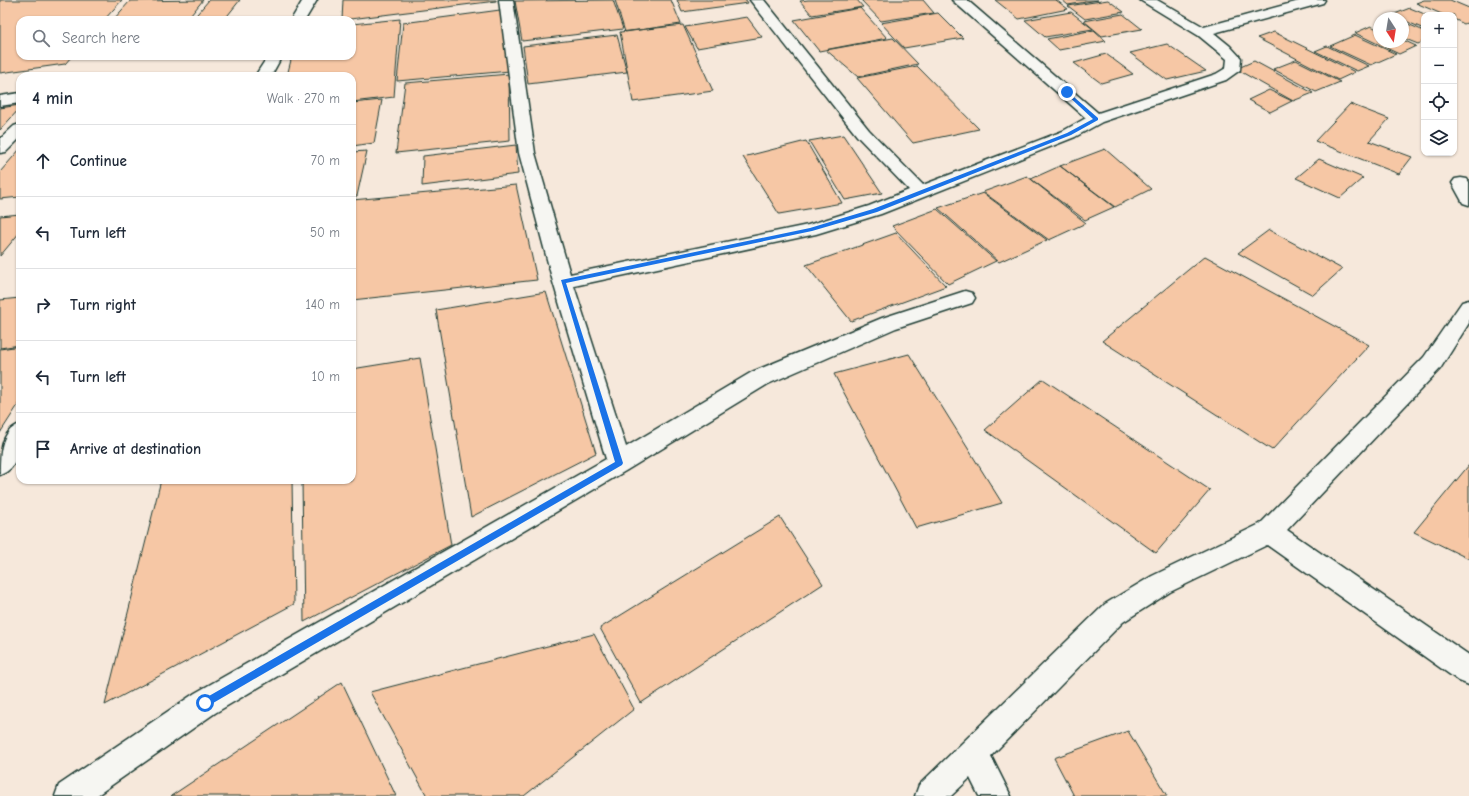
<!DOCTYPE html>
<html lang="en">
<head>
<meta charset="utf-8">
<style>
  body { margin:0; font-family:"Comic Neue",sans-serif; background:#f6f6f7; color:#1f2937 }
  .controls { position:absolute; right:12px; top:12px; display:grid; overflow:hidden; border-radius:8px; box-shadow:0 1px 3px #0004 }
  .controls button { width:36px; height:36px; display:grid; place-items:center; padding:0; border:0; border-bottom:1px solid #e0e1e3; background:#fff; color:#1f2937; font:20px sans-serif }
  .compass { position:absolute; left:1373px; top:12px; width:36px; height:36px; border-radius:50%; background:#fff; box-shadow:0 1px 3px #0004; rotate:168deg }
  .stop { position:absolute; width:12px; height:12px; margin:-9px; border:3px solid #1a73e8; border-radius:50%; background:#fff }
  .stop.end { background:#1a73e8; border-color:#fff; box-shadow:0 1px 4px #0008 }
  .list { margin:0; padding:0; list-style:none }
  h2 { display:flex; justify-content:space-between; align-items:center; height:52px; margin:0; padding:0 16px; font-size:17px }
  h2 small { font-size:13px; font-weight:400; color:#747a83 }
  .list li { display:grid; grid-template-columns:26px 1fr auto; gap:12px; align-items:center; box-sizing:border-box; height:72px; padding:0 16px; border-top:1px solid #e0e1e3 }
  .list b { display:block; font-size:15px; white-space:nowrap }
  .list em { font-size:13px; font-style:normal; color:#747a83 }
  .icon { flex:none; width:22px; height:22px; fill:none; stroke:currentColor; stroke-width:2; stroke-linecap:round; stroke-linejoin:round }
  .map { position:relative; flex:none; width:1469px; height:796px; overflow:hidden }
  .search { position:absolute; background:#fff; box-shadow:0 1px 3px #0004; left:16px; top:16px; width:340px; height:44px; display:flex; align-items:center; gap:10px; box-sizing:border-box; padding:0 14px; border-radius:12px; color:#747a83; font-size:15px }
  .panel { position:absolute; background:#fff; box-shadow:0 1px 3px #0004; left:16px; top:72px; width:340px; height:412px; border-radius:12px }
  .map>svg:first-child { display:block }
</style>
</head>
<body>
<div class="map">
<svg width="1469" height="796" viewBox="0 0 1469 796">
  <rect width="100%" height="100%" fill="#f6e8db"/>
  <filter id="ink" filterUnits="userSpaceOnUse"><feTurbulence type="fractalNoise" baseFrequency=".025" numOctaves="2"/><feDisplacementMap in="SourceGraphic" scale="8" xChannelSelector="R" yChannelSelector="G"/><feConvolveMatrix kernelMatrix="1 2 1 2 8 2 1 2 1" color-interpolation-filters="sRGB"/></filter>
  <g filter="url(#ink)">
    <!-- building -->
    <path fill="#f6c7a5" stroke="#1f3d34" d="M0,0H122L104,20H20V56H72L65,64L0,73Z
      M203,0L187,20H113L130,1Z
      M209,0H240L224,20H192Z
      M343,0H496V1L342,20Z
      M613,0L623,29L522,41L515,1Z
      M615,0H671L681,24L625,32Z
      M677,0H746L748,3L682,12Z
      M808,0H857L863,7L812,15L800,1Z
      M861,0H923L934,13L881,21Z
      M995,0H1056L1068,9L1019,19Z
      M1062,0H1098L1068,5Z
      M1108,0L1124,12L1085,19L1068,6Z
      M1424,0H1450L1469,8V22L1464,24L1454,19V15H1444L1416,3Z
      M860,8L887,38L819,51L794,20Z
      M1410,8L1427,15H1424V29L1403,20V18L1392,15Z
      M500,10L510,71L397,81L403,23Z
      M1071,12L1093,29L1045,37L1025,20Z
      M938,13L963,38L904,48L881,23Z
      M1123,14L1142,29L1102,36L1084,21Z
      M747,17L762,37L697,48L685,27Z
      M400,19L394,97L352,102V76H287L292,56H352V24Z
      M1403,22L1424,31V41L1418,44L1403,38Z
      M683,25L713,91L633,102L620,32Z
      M1371,26L1379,30V42H1403V40L1416,46L1399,54L1355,33Z
      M1094,30L1106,41L1059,50L1047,39Z
      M1274,32L1355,72L1338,80L1257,38Z
      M617,35L627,72L528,84L523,46Z
      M1355,35L1396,54L1371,65L1330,46Z
      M893,38L918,64L858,77L826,50Z
      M1167,44L1206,71L1167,80L1130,53Z
      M1327,46L1369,66L1357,71L1315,51Z
      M1106,54L1133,74L1101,83L1074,63Z
      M1296,60L1340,82L1316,92L1273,69Z
      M1254,61L1313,93L1293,101L1236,69Z
      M917,66L979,129L913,143L857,78Z
      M509,74L510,141L396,153L405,83Z
      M1269,90L1292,101L1270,112L1248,100Z
      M382,100L374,143L352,146V103Z
      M1350,104L1389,119L1369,141L1412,157L1399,174L1315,141Z
      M20,105V108L0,130V108Z
      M843,135L882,193L845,200L809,141Z
      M806,141L842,203L779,214L743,157Z
      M516,145L518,174L422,186L423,156Z
      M20,149V197L0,199V172Z
      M1105,149L1151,189L1115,207L1060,166Z
      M367,151L357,196L352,197V152Z
      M1319,159L1363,178L1340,198L1296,178Z
      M1060,166L1114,207L1085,220L1031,179Z
      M1027,176L1086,223L1049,240L983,192Z
      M516,185L537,280L352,300V200Z
      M983,193L1047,240L999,262L938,208Z
      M937,209L996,261L948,284L892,226Z
      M20,214V232L0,256V216Z
      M1269,230L1342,269L1313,295L1238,253Z
      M896,233L946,286L851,321L806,265Z
      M1205,256L1369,345L1272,450L1102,341Z
      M546,292L596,453L471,517L436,310Z
      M20,298V345L0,348V300Z
      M20,346V402L0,433V349Z
      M909,354L1002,503L916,528L834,374Z
      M420,358L451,545L304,622L302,480H352V369Z
      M1043,379L1210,490L1156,553L985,430Z
      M1469,465V559L1414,532Z
      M161,480H292L294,604L105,705Z
      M780,517L823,584L641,703L600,628Z
      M594,634L634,709L524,796H427L370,692Z
      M342,682L396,796H171Z
      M1128,731L1167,796H1074L1054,758Z"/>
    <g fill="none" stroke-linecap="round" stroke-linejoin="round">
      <defs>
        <path id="minor" d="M303,0H317L305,20H291Z
          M499,0H513L535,153L570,274L808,225L869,206L909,190L857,136L750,0H764L869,130L923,185L1063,131L1086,118L952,0H967L1098,113L1216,74L1226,68L1227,59L1199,36L1140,0H1157L1204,27L1303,0H1325L1323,3L1214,33L1230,46L1241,58L1240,70L1226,80L1102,122L1075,137L881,214L816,234L574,286L626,447L752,372L882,318L965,291L972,293L975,298L972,303L896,328L768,384L627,470L215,713L96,796H55L59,785L195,693L606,459L553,282L519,153Z
          M268,56H282L271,76H255Z
          M20,93V103L0,106V96Z
          M20,124V138L6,152L0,153V139L14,126Z
          M1461,178L1467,179L1469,182V205L1463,203L1452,183L1455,179Z
          M1469,300V323L1440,369L1287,530L1469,655V685L1459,681L1267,545L1170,592L1123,622L991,756L1011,796H979L970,778L951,796H915L919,785L1105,604L1152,576L1260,524L1424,357L1462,302Z
          M20,424C20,443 22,467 0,475C0,455 0,431 20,424Z"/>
      </defs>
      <!-- minor casing -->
      <use href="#minor" stroke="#1f3d34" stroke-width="3"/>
      <!-- minor -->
      <use href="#minor" fill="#f6f6f2" fill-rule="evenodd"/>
    </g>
  </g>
  <!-- route -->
  <path fill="#1a73e8" d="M1067,91L1098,118V120L1071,135L877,212L812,231L566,283L623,463L622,465L208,706H202V700L615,462L561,280L810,228L873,209L1067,133L1093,119L1065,93Z"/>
</svg>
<div class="controls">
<button>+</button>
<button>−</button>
<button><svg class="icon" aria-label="locate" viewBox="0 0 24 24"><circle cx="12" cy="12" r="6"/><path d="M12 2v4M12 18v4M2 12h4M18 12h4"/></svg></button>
<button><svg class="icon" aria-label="layers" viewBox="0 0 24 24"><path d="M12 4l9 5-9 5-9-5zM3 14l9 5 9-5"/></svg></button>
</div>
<svg class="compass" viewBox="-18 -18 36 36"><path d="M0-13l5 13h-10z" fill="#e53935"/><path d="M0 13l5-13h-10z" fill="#747a83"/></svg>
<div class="stop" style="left:205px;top:703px"></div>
<div class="stop end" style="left:1067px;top:92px"></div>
<div class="search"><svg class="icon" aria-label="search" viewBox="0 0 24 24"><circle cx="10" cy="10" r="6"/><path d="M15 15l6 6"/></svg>Search here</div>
<section class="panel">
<h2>4 min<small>Walk · 270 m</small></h2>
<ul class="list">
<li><svg class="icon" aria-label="ahead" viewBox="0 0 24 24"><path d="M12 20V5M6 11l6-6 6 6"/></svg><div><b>Continue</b></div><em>70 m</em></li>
<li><svg class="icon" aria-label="left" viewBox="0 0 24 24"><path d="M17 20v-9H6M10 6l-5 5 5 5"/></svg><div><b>Turn left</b></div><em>50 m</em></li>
<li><svg class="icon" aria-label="right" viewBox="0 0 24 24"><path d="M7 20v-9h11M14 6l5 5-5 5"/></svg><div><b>Turn right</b></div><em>140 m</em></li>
<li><svg class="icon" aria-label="left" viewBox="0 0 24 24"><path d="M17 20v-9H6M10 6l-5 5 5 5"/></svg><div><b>Turn left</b></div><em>10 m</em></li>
<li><svg class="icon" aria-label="arrive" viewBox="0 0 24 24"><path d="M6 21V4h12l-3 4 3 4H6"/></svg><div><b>Arrive at destination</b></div></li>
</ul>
</section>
</div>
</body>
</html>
